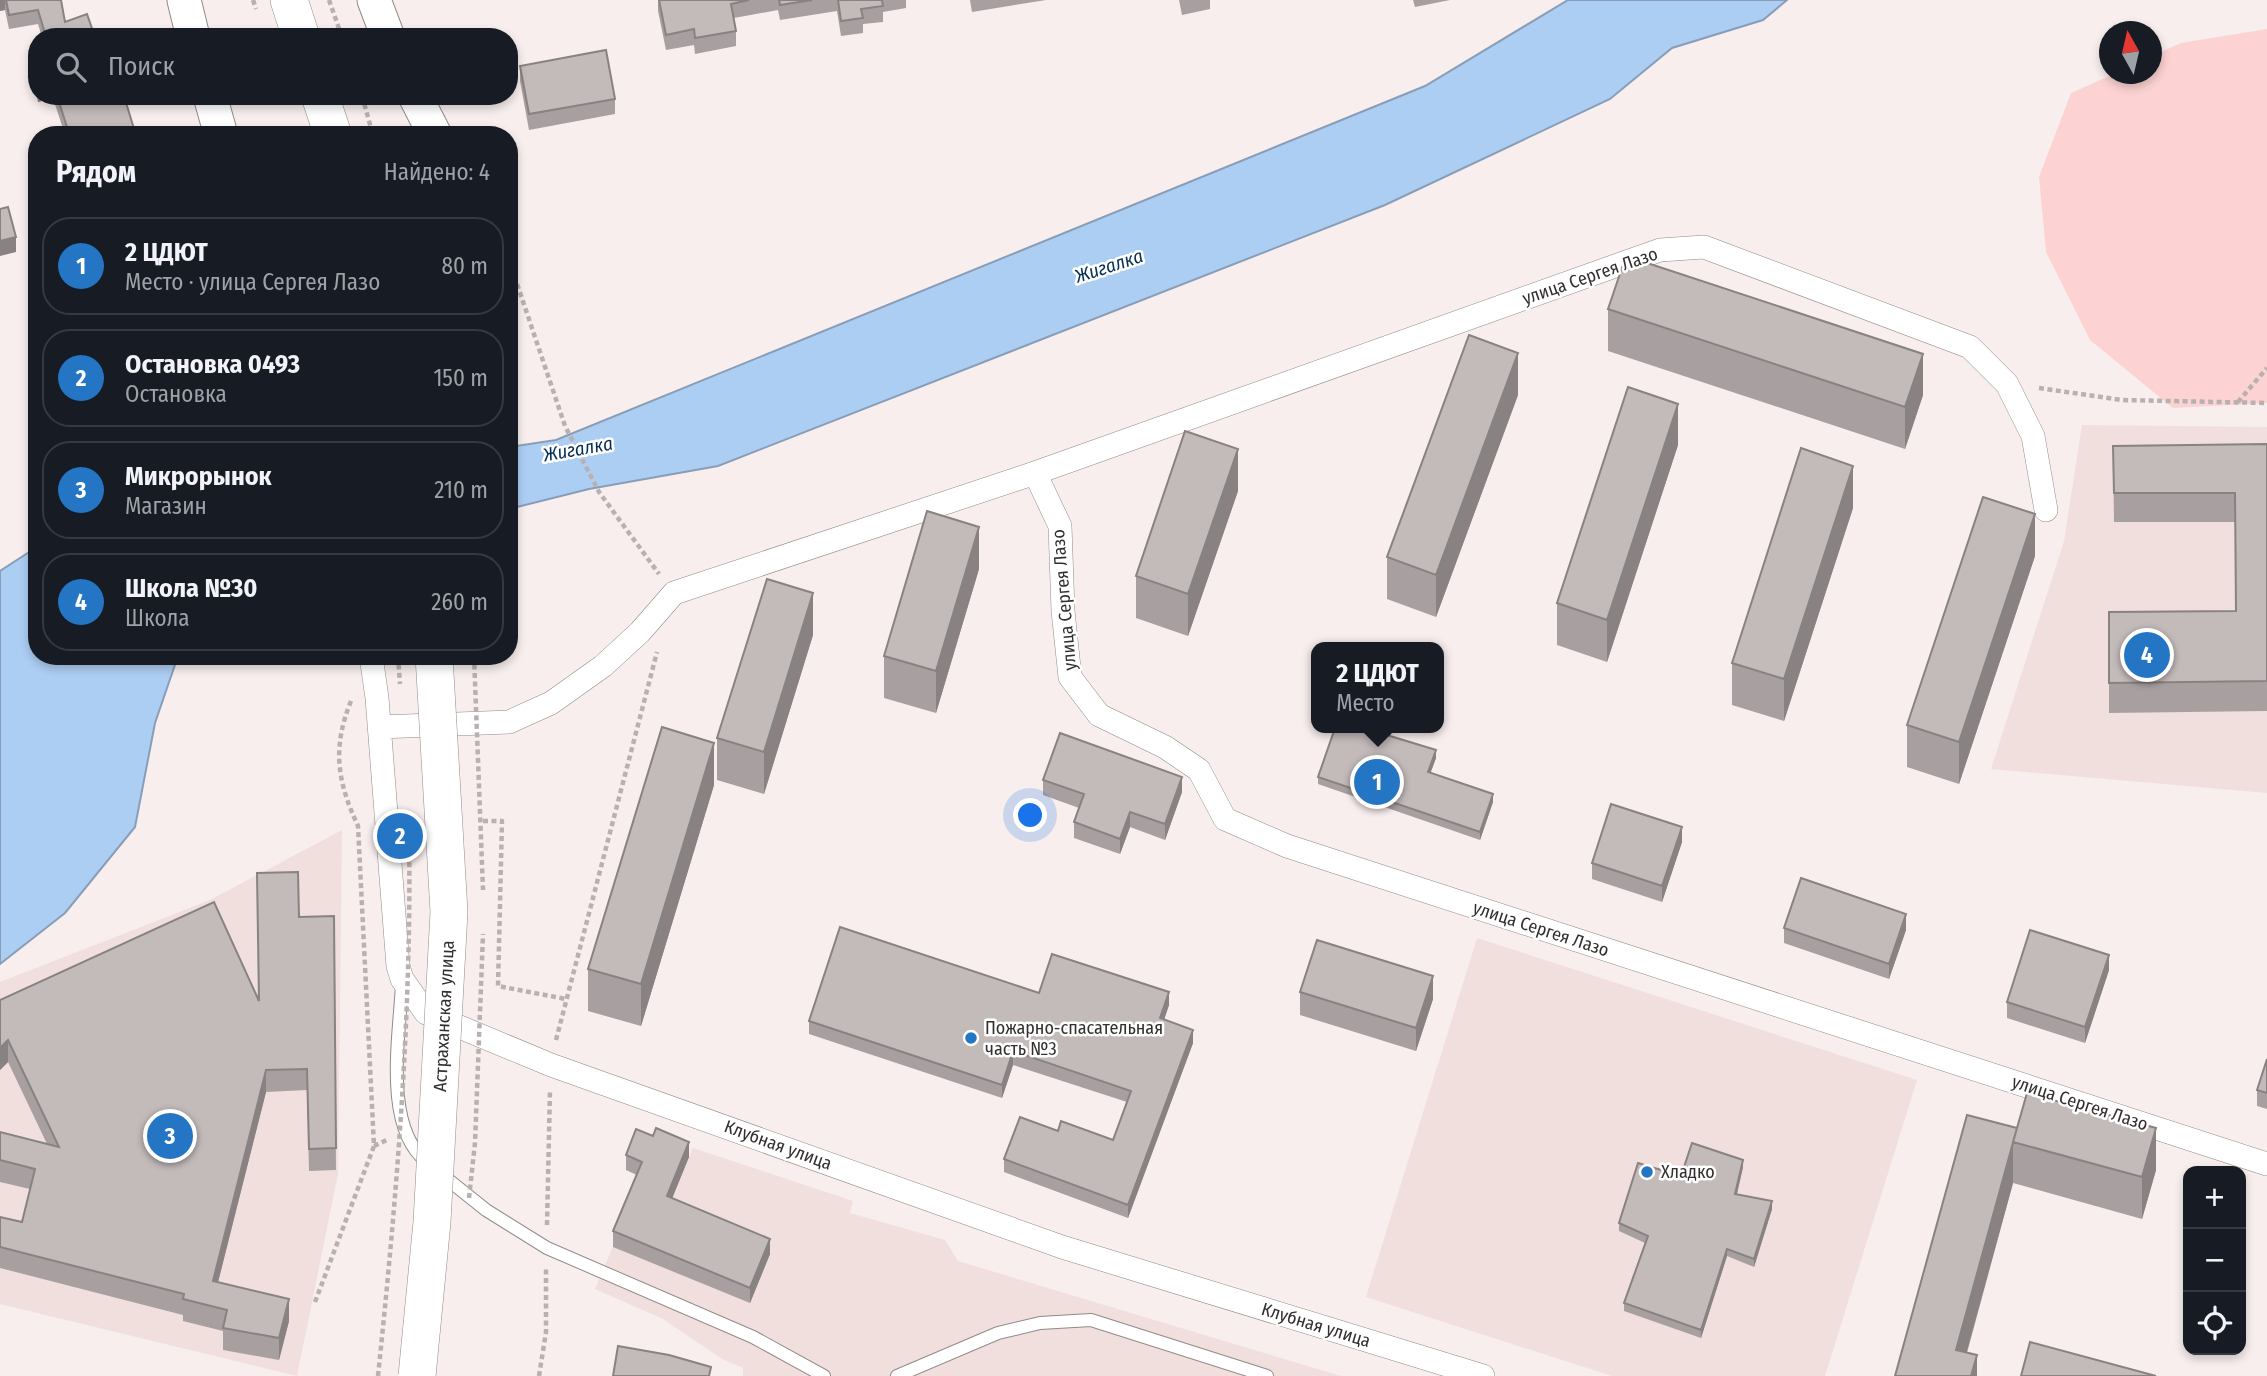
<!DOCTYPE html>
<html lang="ru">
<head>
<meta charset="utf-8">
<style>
  body { margin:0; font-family:"Fira Sans Condensed",sans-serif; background:#20242c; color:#f1f3f6 }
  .controls { position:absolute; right:21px; bottom:21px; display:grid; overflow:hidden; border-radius:14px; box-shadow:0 4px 10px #0003 }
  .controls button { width:63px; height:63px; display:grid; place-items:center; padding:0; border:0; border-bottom:2px solid #363941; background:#171b24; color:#f1f3f6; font:35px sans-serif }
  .compass { position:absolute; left:2099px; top:21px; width:63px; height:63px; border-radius:50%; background:#171b24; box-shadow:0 4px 10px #0003; rotate:352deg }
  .you { position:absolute; left:1031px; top:816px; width:24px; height:24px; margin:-18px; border:5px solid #fff; border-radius:50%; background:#1a73e8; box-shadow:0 0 0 10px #1a73e833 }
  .badge { display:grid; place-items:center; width:46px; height:46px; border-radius:50%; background:#2475c4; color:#fff; font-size:23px; font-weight:700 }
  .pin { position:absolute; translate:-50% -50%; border:4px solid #fff; box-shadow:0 2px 7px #0006 }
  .popup { position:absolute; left:1311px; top:642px; width:133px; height:91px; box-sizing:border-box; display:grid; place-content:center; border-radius:14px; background:#171b24; filter:drop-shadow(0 2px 5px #0005); font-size:23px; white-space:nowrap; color:#9ea1a6 }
  .popup b { font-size:26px; color:#f1f3f6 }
  .popup::after { content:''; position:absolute; left:50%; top:100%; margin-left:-14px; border:14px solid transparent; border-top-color:#171b24 }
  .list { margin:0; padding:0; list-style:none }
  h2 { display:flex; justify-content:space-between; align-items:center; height:91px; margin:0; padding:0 28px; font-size:30px }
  h2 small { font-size:23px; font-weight:400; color:#9ea1a6 }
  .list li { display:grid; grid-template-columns:46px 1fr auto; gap:21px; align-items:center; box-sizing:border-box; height:98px; margin:0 14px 14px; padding:0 14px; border:2px solid #363941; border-radius:28px }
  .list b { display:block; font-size:26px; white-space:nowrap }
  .list p { margin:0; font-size:23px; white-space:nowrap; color:#9ea1a6 }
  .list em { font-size:23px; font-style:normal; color:#9ea1a6 }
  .icon { flex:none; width:38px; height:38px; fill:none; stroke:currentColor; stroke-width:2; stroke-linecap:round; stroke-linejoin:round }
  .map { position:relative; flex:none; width:2267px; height:1376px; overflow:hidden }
  .search { position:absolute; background:#171b24; box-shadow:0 4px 10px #0003; left:28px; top:28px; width:490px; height:77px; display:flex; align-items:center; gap:18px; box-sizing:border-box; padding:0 24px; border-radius:28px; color:#9ea1a6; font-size:26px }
  .panel { position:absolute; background:#171b24; box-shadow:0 4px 10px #0003; left:28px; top:126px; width:490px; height:539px; border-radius:28px }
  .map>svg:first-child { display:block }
</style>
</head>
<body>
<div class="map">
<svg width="2267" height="1376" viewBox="0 0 2267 1376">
  <rect width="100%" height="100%" fill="#f7eeed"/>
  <!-- built -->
  <path fill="#f1dfde" d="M2082,425L2267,427V793L1991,769L2064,541Z
    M342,830L338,1174L297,1376L0,1304V982L210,900Z
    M1477,938L1917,1080L1825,1376H1612L1366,1297Z
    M693,1148L853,1201L850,1213L945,1240L958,1261L1341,1376H743V1368L722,1359L663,1319L595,1289L642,1178L626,1170L689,1157Z"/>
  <!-- green -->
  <path fill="#fcd3d2" d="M2267,29V403L2173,408L2090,340L2046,252L2039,177L2071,93L2114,74H2152V56L2181,43Z"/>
  <!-- water -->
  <path fill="#adcef3" stroke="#889eb8" stroke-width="2" d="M1568,0H1787L1763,20L1672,48L1610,99L1385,205L718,466L589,489L509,509V447L556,440L1425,86Z
    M37,547V656H178L155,723L135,827L65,913L0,964V571Z"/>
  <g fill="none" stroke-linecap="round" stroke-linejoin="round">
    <defs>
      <path id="lane" d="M402,983C400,1034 382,1127 427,1162
        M441,1174L486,1210L547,1248L753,1337L824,1376
        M897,1376L998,1333L1040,1323L1091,1320L1267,1376"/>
      <path id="street" d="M1035,473L1060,526L1063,611L1070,677L1099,715L1165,747L1199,770L1225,819L1287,846L2267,1164
        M371,656L377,698L398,966L402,979L426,1013L551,1065L1062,1247L1483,1376
        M380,727L509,722L551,703L603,666L640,632L674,593L1035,473L1660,250L1704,247L1970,347L2007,384L2033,436L2046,510"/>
      <path id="secondary" d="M184,0L193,37
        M374,0L388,37
        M210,96L221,135
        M415,96L435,135"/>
      <path id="primary" d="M289,0L301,37
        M320,96L333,135"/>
    </defs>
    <!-- lane casing -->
    <use href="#lane" stroke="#928a89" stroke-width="14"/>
    <!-- street casing -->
    <use href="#street" stroke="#928a89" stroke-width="24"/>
    <!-- secondary casing -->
    <use href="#secondary" stroke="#928a89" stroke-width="35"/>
    <!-- primary casing -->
    <use href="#primary" stroke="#928a89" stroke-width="38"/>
    <!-- path -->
    <path stroke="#b9b1b0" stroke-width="4.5" stroke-dasharray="5 3.5" stroke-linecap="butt" d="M253,0L256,9
      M329,0L342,37
      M362,96L373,135
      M509,260L565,426L599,492L659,574
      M2039,388L2122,400L2267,403
      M2238,402L2267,368
      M483,821H502L498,986L566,999
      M556,1040L657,652
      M374,1146L389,1139
      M547,1225L550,1090
      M315,1302L374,1146L358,826C337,781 332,748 351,701
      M539,1376L546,1332V1269"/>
    <!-- lane -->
    <use href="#lane" stroke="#fff" stroke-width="12"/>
    <!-- street -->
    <use href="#street" stroke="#fff" stroke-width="23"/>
    <!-- secondary -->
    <use href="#secondary" stroke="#fff" stroke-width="33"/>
    <!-- primary -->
    <use href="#primary" stroke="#fff" stroke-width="37"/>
    <defs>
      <path id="primary-bridge" d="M417,1376L432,1222L449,912L434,656"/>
    </defs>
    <!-- primary-bridge casing -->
    <use href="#primary-bridge" stroke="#928a89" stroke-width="38" stroke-linecap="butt"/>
    <!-- path-bridge -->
    <path stroke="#b9b1b0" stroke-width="4.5" stroke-dasharray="5 3.5" stroke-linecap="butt" d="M398,656L400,684
      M474,656L483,890
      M469,1198L475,1143L483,934
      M378,1376C397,1194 412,1012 409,829"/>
    <!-- primary-bridge -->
    <use href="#primary-bridge" stroke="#fff" stroke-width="37"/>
  </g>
  <!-- wall -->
  <path fill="#a8a0a0" d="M0,0H61L65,22L95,37H42L38,24L9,29L5,10L0,11Z
    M658,0H908H906V8L883,12V22L863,24V33L841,36L837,11L780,20L778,10L734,18L736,31V46L695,54L694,45L666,50L658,11Z
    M970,0H1046L972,12Z
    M1179,0H1210V9L1182,15Z
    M1413,0H1450L1415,7Z
    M37,60V96H124L135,132L140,135H65L53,98L38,102L31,76V62Z
    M520,66L615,99V114L529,130L520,81Z
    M1608,309L1923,395L1905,449L1608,351Z
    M1518,395L1436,617L1387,599V557Z
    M2267,444V711L2109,713V612L2236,611L2235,522H2114L2113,446Z
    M1678,445L1607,662L1557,645V603Z
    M1238,491L1188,636L1136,618V576Z
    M1853,508L1784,721L1732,705V663Z
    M2035,556L1959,784L1907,767V725Z
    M979,569L936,713L884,698V656Z
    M813,635L764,794L717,780V738Z
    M1436,758L1430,773L1493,802L1480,840L1318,784V777Z
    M1043,780L1182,792L1165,840L1130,827L1120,854L1074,838V822L1079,808L1043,795Z
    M714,785L641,1026L588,1011V969Z
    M1682,842L1662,902L1592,879V863Z
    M334,916L336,1170L309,1171L307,1090L266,1092L218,1282L289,1321L279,1360L223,1350V1331L183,1321V1315L0,1268V1217L22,1222L30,1189L0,1182V1132L47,1144L8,1062L0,1070V1000H259L299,917Z
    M1784,928L1906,930L1889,979L1784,943Z
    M2109,970L2085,1043L2007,1018V1002Z
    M1300,992L1433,999L1416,1051L1300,1015Z
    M1039,993L1169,1005L1164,1020L1193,1043L1128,1218L1004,1172V1159L1058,1131L1113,1140L1127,1102L1013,1065L1002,1098L809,1034V1021Z
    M2267,1059V1109L2257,1106V1090Z
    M1967,1115L2156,1170L2142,1219L2013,1183L1967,1353L1977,1376H1895Z
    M626,1155L689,1157L672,1198L770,1254L750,1303L613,1247V1231L637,1175L626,1170Z
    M1743,1167L1737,1194L1772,1209L1754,1267L1727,1256L1701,1338L1624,1311V1303L1645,1243L1619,1231V1223L1681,1176Z"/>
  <!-- shaded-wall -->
  <path fill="#888282" d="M0,0H5V10L0,11Z
    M38,96H53V98L38,102Z
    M72,129V135H68V130Z
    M16,237V252L0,256V241Z
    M1518,353V395L1436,617V575Z
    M1923,354V395L1905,449V407Z
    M1678,404V445L1607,662V620Z
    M1238,449V491L1188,636V594Z
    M1853,466V508L1784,721V679Z
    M2035,514V556L1959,784V742Z
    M979,527V569L936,713V671Z
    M813,593V635L764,794V752Z
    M714,743V785L641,1026V984Z
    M1436,750V758L1428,780V772Z
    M1182,777V792L1165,840V824Z
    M1493,794V802L1480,840V832Z
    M1130,812V827L1120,854V839Z
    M1682,827V842L1662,902V886Z
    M1906,914V930L1889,979V964Z
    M2109,955V970L2085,1043V1027Z
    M1433,976V999L1416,1051V1028Z
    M1169,992V1005L1160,1031V1018Z
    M1193,1030V1043L1128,1218V1205Z
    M8,1040V1062L0,1070V1048Z
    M1013,1051V1065L1002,1098V1085Z
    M266,1070V1092L213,1302V1281Z
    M2156,1128V1170L2142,1219V1177Z
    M689,1142V1157L667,1211V1196Z
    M2013,1142V1183L1960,1376L1956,1350Z
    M1743,1160V1167L1735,1202V1194Z
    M1772,1201V1209L1754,1267V1259Z
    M770,1239V1254L750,1303V1288Z
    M1727,1249V1256L1701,1338V1330Z
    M289,1299V1321L279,1360V1338Z
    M1977,1355V1376H1971Z"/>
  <!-- building -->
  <path fill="#c3baba" stroke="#888282" stroke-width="2" d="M6,0H61L65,22L87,14L95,37H46L38,10L9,15Z
    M659,0H749L731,4L736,31L695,38L694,29L666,35Z
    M779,0H812L780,5Z
    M838,0H882L883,6L861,9L863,18L841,21Z
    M606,50L615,99L529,114L520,66Z
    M37,60V85L31,62Z
    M57,96H124L135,132L139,131L140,135H73L72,129L68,130Z
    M8,207L16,237L0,241V209Z
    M1626,256L1923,354L1905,407L1608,309Z
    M1469,335L1518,353L1436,575L1387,557Z
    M1628,387L1678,404L1607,620L1557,603Z
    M1185,431L1238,449L1188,594L1136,576Z
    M2267,444V681L2109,683V612L2236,611L2235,493H2114L2113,446Z
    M1801,448L1853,466L1784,679L1732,663Z
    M1983,497L2035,514L1959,742L1907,725Z
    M927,511L979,527L936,671L884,656Z
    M767,579L813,593L764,752L717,738Z
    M662,727L714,743L641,984L588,969Z
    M1335,728H1364L1436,750L1428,772L1493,794L1480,832L1318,777Z
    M1060,733L1182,777L1165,824L1130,812L1120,839L1074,822L1084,794L1043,780Z
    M1611,804L1682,827L1662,886L1592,863Z
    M298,872L299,917L334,916L336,1148L309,1149L307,1069L266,1070L213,1281L289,1299L279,1338L223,1328L227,1310L183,1299L184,1294L0,1247V1217L22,1222L35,1169L0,1160V1132L59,1147L8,1040L0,1048V1000L214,902L259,1001L257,873Z
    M1801,878L1906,914L1889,964L1784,928Z
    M840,927L1039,993L1052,954L1169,992L1160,1018L1193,1030L1128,1205L1004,1159L1020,1117L1058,1131L1061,1121L1113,1140L1131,1091L1013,1051L1002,1085L809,1021Z
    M2030,930L2109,955L2085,1027L2007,1002Z
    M1317,940L1433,976L1416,1028L1300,992Z
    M2267,1059V1093L2257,1090Z
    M2027,1093L2156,1128L2142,1177L2013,1142Z
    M1967,1115L2017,1128L1956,1350L1977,1355L1971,1376H1895Z
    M656,1128L689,1142L667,1196L770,1239L750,1288L613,1231L642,1162L626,1155L636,1129L653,1136Z
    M1692,1143L1743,1160L1735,1194L1772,1201L1754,1259L1727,1249L1701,1330L1624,1303L1648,1236L1619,1223L1638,1163L1681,1176Z
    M2030,1342L2156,1376H2021Z
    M618,1346L669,1355L711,1367L709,1376H613Z"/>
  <!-- markers -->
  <g fill="#2475c4" stroke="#fff" stroke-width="2.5">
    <circle cx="971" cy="1038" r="7"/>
    <circle cx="1647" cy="1172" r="7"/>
  </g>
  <g text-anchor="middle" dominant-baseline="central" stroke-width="5" stroke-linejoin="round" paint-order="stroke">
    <!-- street labels -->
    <g font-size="18" fill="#332f2f" stroke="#fff">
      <text transform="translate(1590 276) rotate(-19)">улица Сергея Лазо</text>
      <text transform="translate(1064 600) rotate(-95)">улица Сергея Лазо</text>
      <text transform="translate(1541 929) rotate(18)">улица Сергея Лазо</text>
      <text transform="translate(444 1016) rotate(-87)">Астраханская улица</text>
      <text transform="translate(2080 1103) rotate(18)">улица Сергея Лазо</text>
      <text transform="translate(778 1145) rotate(20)">Клубная улица</text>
      <text transform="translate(1316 1325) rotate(17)">Клубная улица</text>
    </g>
    <!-- poi labels -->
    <g font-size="18" fill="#332f2f" stroke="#fff" text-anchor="start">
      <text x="985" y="1028">Пожарно-спасательная<tspan x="985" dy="21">часть №3</tspan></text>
      <text x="1661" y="1172">Хладко</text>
    </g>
    <!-- water labels -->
    <g font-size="19" font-style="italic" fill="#062f55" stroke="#fff">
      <text transform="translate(1109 266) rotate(-18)">Жигалка</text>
      <text transform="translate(578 449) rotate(-10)">Жигалка</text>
    </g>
  </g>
</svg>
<div class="controls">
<button>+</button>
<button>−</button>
<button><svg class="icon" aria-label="locate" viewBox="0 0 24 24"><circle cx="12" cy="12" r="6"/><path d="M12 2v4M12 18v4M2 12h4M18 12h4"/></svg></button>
</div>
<svg class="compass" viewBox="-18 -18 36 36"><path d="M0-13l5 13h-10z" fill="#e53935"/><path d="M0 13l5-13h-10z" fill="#9ea1a6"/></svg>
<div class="you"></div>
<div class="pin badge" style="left:1377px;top:782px">1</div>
<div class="popup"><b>2 ЦДЮТ</b>Место</div>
<div class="pin badge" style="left:400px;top:836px">2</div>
<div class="pin badge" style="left:170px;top:1136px">3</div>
<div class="pin badge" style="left:2147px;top:655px">4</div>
<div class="search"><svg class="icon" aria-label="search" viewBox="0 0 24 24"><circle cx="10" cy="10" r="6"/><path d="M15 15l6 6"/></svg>Поиск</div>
<section class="panel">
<h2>Рядом<small>Найдено: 4</small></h2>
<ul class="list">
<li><span class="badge">1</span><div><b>2 ЦДЮТ</b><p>Место · улица Сергея Лазо</p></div><em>80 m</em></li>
<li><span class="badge">2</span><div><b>Остановка 0493</b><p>Остановка</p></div><em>150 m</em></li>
<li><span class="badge">3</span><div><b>Микрорынок</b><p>Магазин</p></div><em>210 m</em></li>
<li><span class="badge">4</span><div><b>Школа №30</b><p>Школа</p></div><em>260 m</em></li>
</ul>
</section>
</div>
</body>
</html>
